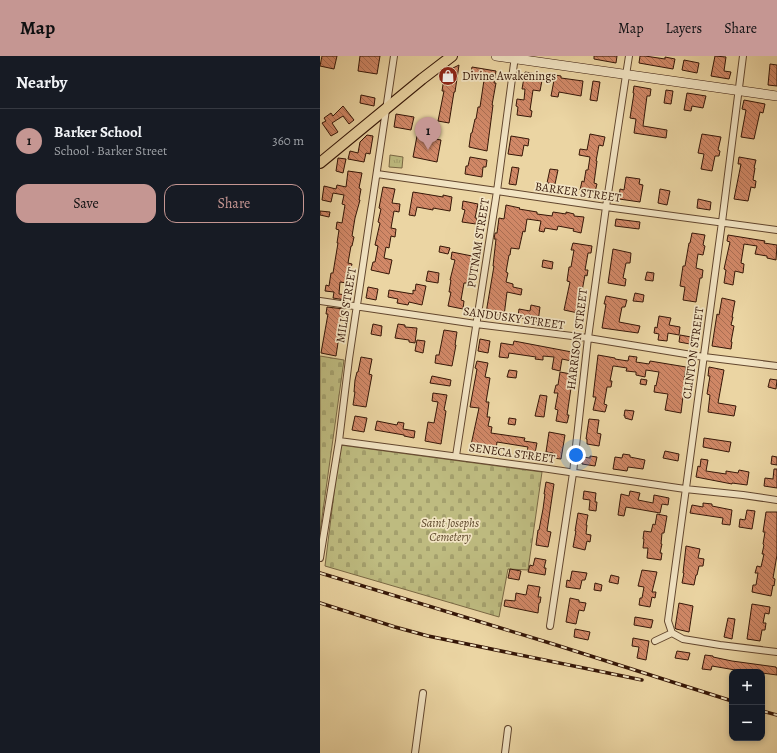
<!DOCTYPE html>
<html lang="en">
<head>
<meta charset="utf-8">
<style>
  body { margin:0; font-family:Alegreya,serif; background:#242831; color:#f1f3f6 }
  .controls { position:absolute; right:12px; bottom:12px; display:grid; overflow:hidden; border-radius:8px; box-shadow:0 2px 6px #0003 }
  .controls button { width:36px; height:36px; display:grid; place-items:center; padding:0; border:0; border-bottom:1px solid #363941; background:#171b24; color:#f1f3f6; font:20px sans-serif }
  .you { position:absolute; left:256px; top:399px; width:14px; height:14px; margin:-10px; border:3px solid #fff; border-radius:50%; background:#1a73e8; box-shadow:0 0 0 6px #1a73e833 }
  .badge { display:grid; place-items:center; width:26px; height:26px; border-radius:50%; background:#c59692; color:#111; font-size:13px; font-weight:700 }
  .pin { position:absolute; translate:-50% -33px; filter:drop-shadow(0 1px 2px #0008) }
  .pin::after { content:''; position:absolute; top:21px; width:14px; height:12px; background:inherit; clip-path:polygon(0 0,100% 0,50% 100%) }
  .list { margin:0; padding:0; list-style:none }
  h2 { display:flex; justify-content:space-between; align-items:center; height:52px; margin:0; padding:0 16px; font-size:17px }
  h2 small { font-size:13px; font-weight:400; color:#9ea1a6 }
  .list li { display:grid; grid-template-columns:26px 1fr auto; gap:12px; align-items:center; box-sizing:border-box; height:64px; padding:0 16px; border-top:1px solid #363941 }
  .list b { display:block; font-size:15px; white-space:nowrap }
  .list p { margin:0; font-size:13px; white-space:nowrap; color:#9ea1a6 }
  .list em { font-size:13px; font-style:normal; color:#9ea1a6 }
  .actions { display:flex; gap:8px; padding:12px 16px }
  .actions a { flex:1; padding:9px 0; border:1px solid #c59692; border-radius:12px; text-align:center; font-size:14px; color:#c59692 }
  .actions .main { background:#c59692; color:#111 }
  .map { position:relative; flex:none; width:457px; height:697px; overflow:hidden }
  header { display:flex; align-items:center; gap:24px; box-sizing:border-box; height:56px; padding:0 20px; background:#c59692; color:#111 }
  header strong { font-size:19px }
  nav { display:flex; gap:22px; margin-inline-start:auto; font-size:14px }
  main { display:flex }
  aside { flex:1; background:#171b24 }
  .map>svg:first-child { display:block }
</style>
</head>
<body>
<header>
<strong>Map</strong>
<nav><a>Map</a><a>Layers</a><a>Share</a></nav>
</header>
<main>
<aside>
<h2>Nearby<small></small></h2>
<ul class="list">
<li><span class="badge">1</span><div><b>Barker School</b><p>School · Barker Street</p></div><em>360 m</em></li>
</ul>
<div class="actions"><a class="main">Save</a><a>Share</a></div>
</aside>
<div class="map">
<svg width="457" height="697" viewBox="0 0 457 697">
  <defs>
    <pattern id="cemetery-stones" width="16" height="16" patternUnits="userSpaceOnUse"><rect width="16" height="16" fill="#bebb80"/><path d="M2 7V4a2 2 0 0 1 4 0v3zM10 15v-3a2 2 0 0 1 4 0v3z" fill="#a4a06d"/></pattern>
    <pattern id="park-tufts" width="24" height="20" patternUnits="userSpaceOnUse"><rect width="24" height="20" fill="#bebb80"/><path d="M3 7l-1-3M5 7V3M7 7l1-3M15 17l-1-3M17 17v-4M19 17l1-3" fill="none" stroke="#a4a06d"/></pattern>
    <pattern id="building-back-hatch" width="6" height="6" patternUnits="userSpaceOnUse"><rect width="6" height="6" fill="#d18867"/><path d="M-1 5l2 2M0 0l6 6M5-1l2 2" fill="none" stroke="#aa6e53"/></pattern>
  </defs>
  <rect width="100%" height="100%" fill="#ebd5a3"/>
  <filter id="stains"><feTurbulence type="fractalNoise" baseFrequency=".005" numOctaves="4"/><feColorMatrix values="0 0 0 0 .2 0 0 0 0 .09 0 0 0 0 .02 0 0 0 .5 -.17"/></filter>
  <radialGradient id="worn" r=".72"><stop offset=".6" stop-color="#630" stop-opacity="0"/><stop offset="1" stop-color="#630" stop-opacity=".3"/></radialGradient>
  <!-- cemetery -->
  <path fill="url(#cemetery-stones)" stroke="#7a6844" d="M0,300L24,304L0,476Z
    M20,389L222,416L208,514L188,513L179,561L5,510Z"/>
  <!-- park -->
  <path fill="url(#park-tufts)" stroke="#7a6844" d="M70,99L83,101L82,112L69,111Z"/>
  <!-- building -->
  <path fill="url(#building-back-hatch)" stroke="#351607" d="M2,0H17L14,13L0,10Z
    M40,0H60L57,18L38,15Z
    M274,0H297L296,7L274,3Z
    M320,0H325L345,3V1L355,3L353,13L319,7Z
    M395,0L406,1L404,15L411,16L409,23L391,20Z
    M364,4L379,7L377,17L362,14Z
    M450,8L457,9V30L448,29Z
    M139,9L135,36H134L129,67L118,65L124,35H122L125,16Z
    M152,11L176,15L174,27H176L172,49H173L167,95L149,91L151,77H152L155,63H156L158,51H160L164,24L150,22Z
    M205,16L223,19L220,35L213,34L210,54L212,55L211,61L197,59L198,51L196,50L197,43L204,44L205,33H202Z
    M235,19L241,20V22L263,25L261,40L239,36L238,41L231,40Z
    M273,25L280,26L277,45L270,44Z
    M314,30L331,33L330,40H327L323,70L347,74L346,82L314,77L316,63L310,62L314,37H313Z
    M346,34L353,35L351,48L344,47Z
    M367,37L386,40L383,52L372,50L371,55L364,54Z
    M41,39L55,42L54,50L40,47Z
    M424,44L445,48L443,57L440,56L434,83L421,81L426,54L422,53Z
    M23,50L34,64L29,68L23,60L12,67L18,76L11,80L2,67L6,65L4,62L11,57L13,60Z
    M76,58L94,61L91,74L74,71Z
    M270,78L285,81L283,90L279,89L276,105H277L274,127L277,128L275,136L260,134L262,125L264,126L266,114H268L270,101L259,99L260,93L267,94Z
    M382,78L401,81L398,94L400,95L399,100H395L392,115L381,113L384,98L378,97Z
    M47,79L53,80L50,98L46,97L44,106L28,103L30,95L38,97L40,86Z
    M97,80L121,84L117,106L93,101Z
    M191,80L209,83L208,90L204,89L202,100L188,98Z
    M150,101L167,104L166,111H163L162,121L145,118L146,110H148Z
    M419,101L436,104L434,112H435L433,124L436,125L435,132L431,131L428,145L414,143L421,108H418Z
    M18,102L26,103L23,117L16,115Z
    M192,111L199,112L196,129L189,128Z
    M230,113L238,114L235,128L227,127Z
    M28,115L42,117L39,132L41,133L39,144H40L35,162L32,180L34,181L32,190H31L28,207L32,208L30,216H29L27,227L20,226L19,238L26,239L25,244L13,242L14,236L5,235L6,229L9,230L11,217H13L18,187H17L19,174L16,173L17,166L22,167L25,149L22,148L24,139L13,137L11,146L2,144L4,130L16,133L17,129L26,131Z
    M306,121L320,123L319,128L323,129L320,146L299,143L300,133L304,134Z
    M63,131L75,133L72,147L80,148L79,156L74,155L71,172L76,173L75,181L71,180L69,192L66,191L64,202L72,204L69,218L51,214L53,206H55L58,190L55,189L60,167L58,166L61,153L59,152Z
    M340,133L350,135L347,149L338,147Z
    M93,136L123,141V139L132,141L130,155L113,152V154L97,151L95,160L89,159Z
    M378,143L391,146L390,154L377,152Z
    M143,145L158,148L155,162H157L156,168L142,166L145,154L142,153Z
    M186,149L200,152L199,153L217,156V158L232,160L233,156L246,158V156L254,158V160L264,161L261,177L253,175L254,173L238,170L237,174L225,172L224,176L219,175L221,165L207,163L205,176L203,175L199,193L191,192L190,199H189L186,216L188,217L186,226L193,228V231L202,233L201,239L187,236L184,260L166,257L174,210H173L176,183H174L175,177H177L179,162L184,163Z
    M0,155L10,156L9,161L0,159Z
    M296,163L320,166L319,173L295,170Z
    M372,177L385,179L383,189L385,190L383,199L378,198L376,212L383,214L382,222H380L376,246L363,244L365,231L360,230L363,210H365L369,187H370Z
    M408,179L445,185L444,187L457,189L456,204L447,202V200L435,198L437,190L424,188L421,207L424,208L423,217L415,215L413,229L404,227L406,214L404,213L410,186L407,185Z
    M253,187L272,190L271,197H268L265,214H268L267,220L265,219L258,257L244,254L250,226L247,225L249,211H251L254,194H251Z
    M120,190L130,192L128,198L119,196Z
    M293,193L311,197L310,207H306L303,222L306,223L305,230L288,227Z
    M132,196L152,200L149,219L147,227H144L141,244L144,245L143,253L128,250L131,236H129L131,224H130L135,204L131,203Z
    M223,204L233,206L232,213L222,211Z
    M108,215L119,217L118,227L106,225Z
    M327,216L334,217L333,225L325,224Z
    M96,228L106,230L102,249L89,246L88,249L77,247L78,243L68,241L69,234L93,238V234L95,235Z
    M48,231L58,233L56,244L46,242Z
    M315,237L324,239L323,246L313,245Z
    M286,240L307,244L305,251H302L299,266L320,270L318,277L282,272L286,248H284Z
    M402,242L415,245L412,261H413L411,269L414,270L411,286H412L411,293L392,290L397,258L399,259Z
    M211,249L220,251L218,266L198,261L199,253L210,255Z
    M7,251L24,253L23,261L21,260L19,272L22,273L21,280H19L16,300L1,297L8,258H6Z
    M339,260L351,262L349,269L360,271L359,279L348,277L347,285L338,284L339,278L334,277L335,271L337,272Z
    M53,268L62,270L61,280L51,278Z
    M78,268L85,269V271L97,272L95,287L89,286V284L75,282Z
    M124,274L137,276L135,289H136L132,310L115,307L116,299H119Z
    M360,279L371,281L370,288L359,286Z
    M160,283L170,285L168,297L158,295Z
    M97,284L105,285L103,297L95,295Z
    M194,285L257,297L256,306L242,303L240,315L232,313L234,301L223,300V304L215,303L216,301L189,297L188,302L179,301L181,287L193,289Z
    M278,299L295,302V303L308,305L309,300L317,301L316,306L329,308L330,305L366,311L364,324H365L361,357L345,354L348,338L334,336L335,329L336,330L339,316L326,314L325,321L316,319V316L306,315L307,312L294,310H293L290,325H292L291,331H287L284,348L287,349L285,356L273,354L276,341H273Z
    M41,301L52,303L49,318L52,319L46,351L33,349L35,336H34L35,324L37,316H38Z
    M157,305L168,307L165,321L170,322L166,346H169L167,361H170L168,370L172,371L171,377L205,382L204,385L217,387L214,402L206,400L208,391L177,386L176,393L151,389L159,352L150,351L157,313L155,312Z
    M389,311L404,314L398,347L416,350L414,360L388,356L390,339L387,338L390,320H388Z
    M189,314L197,315L196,322L187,321Z
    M240,316L251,318L248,331L251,332L247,359H249L247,367L236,365L238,354L235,353L238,337H234L236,329H238Z
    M112,320L131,324L130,330L110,327Z
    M321,323L327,324L326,329L320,328Z
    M450,323L457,324L456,333L448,331Z
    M113,337L127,339L124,354L126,355L121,388L105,385L108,366L114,367L118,346L112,345Z
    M220,339L227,340L224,361L215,360Z
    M305,354L314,355L312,364L305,362V360H304Z
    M35,360L47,362L44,376L32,374Z
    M189,362L196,363L195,369L188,368Z
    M269,363L279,364L277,377L281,378L279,390L267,388V383H266Z
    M57,365L77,369L78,366L84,367L83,373L95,375L94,382L84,380V379L55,374Z
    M229,376L245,379L241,403L232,402L233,397L226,396Z
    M384,382L411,386L409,396L383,391Z
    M345,395L359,398L358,405L343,402Z
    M303,398L310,399V401L325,404L323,413L308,411L307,415L293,413L295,401L302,402Z
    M270,400L277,401L275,410L262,408L263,401L270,402Z
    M452,400L457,401V409L451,408Z
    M381,403L388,404L386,415L406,418V415L418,417L419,414L429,416L427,429L412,427V428L376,421L378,410L380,411Z
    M454,413H457V432L444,430L445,422L453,423Z
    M226,426L234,428L227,475L231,476L228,491L216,489L218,474H219L223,453L225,438H224Z
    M264,435L276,437L275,446H277L276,455L269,454L270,444L263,443Z
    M310,435L320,437L318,444L333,447L334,439L349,442L348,449L342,448L340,457L306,451L304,460L298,459L301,438L309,440Z
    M383,447L392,448V450L412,454L410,469L402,468L403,462L370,457L372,449L383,451Z
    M427,454L435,455L432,473L419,471L420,463L425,464Z
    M446,456H457V499L453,522L455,523L454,530L453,529L451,540L432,536L433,529H436L438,517H435L437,510L441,511L444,498H442L444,489L443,488L445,476H443Z
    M258,457L268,459L266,469H267L266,478L271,479L270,486L267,485L265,494L253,491L256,475H255Z
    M337,458L347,460L344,477H342L341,488H342L340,497H342L341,504L327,502L328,492H323L324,483H323L324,475L331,476L333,468L335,469Z
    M366,490L380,493L378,502L384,503L383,510H379L377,519H376L374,529L362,527L364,517H363Z
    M215,502L226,504L224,512H226L225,519L208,516L210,509L213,510Z
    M190,513L201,515L199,524L188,522Z
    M322,514L337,516L332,536H336L335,542L332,541L330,551L319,549L320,542H322L324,531L318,530Z
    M252,515L267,517L265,524H262L260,533L246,531L247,524L250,525Z
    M291,519L299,521L298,528L289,526Z
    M275,527L282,529L281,535L274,534Z
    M208,529L220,531L218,541H221L220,547H219L218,557L184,550L185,544L195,545L196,537L206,539Z
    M250,542L259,544V546L266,547L264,555L259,554L256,568L246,566Z
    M359,547L373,550L369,576L356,573L355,572Z
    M432,548L450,551L449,558L445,557L443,567H446L445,574H442L440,585L427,583Z
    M315,561L333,564L331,572L314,569Z
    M408,562L415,563L412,583L404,581Z
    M255,573L270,576L268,584L254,581Z
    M313,582L329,585L326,604L317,602L319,591L312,590Z
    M357,595L370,597L368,604L355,602Z
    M385,599L393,600V601L412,605L456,611V612H457V619L442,617V616H427L392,610L391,614L382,613Z"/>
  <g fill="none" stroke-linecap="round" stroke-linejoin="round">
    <defs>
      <path id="street" d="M57,118L177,135L286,151L457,174
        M0,245L156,268L268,282L384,301L457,310
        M19,385L222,412L365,433L423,439L457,444
        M136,400L177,135L195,0
        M0,502L19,385L29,303L74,0
        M230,570L253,417L268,282L286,151L306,19L309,0
        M352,577L348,565L402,166L423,0
        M352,577L363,583L400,589L457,596
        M335,585L352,577
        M95,697L103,637
        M185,697L188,673"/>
      <path id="secondary" d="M176,0L457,40"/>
      <path id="primary" d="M0,107L102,23L132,0"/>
    </defs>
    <!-- street casing -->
    <use href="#street" stroke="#62462e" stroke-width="8"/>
    <!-- secondary casing -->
    <use href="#secondary" stroke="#351607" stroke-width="10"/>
    <!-- primary casing -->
    <use href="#primary" stroke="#351607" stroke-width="12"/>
    <!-- street -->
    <use href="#street" stroke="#f2e4c3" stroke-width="6"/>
    <!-- secondary -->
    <use href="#secondary" stroke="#f2e4c3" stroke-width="9"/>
    <!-- primary -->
    <use href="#primary" stroke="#ebd5a3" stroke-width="10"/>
    <defs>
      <path id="rail" d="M0,517L233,588L412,645
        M0,547L75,571L108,580L322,624
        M442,655L457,659"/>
    </defs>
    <!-- rail casing -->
    <use href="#rail" stroke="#351607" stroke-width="3.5"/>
    <!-- rail -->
    <use href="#rail" stroke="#f2e4c3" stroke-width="2" stroke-dasharray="6" stroke-linecap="butt"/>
  </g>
  <!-- icons -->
  <defs>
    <symbol id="shop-disc" viewBox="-11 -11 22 22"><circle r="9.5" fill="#8f2418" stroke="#f2e4c3"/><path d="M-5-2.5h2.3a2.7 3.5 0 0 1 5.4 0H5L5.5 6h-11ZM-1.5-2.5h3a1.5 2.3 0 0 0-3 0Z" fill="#fff"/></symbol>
  </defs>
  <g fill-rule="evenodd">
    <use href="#shop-disc" x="117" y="9" width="22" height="22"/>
  </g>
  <g text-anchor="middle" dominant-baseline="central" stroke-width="3.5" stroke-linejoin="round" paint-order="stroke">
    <!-- poi labels -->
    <g font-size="12" fill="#351607" stroke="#f2e4c3" text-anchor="start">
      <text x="142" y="20">Divine Awakenings</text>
    </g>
    <!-- street labels -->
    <g font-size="12" fill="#351607" stroke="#f2e4c3">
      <text transform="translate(258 136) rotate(8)">BARKER STREET</text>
      <text transform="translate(158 187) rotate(-81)">PUTNAM STREET</text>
      <text transform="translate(26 249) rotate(-81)">MILLS STREET</text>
      <text transform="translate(194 262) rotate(8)">SANDUSKY STREET</text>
      <text transform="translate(257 283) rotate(-83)">HARRISON STREET</text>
      <text transform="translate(373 297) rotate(-82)">CLINTON STREET</text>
      <text transform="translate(192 397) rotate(8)">SENECA STREET</text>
    </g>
    <!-- park labels -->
    <g font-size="12" font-style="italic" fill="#5e482b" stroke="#f2e4c3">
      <text x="130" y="467">Saint Josephs<tspan x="130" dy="14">Cemetery</tspan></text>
    </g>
  </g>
  <rect width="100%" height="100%" filter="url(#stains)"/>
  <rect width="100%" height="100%" fill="url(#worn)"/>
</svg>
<div class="controls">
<button>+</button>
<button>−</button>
</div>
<div class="you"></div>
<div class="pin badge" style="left:108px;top:94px">1</div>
</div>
</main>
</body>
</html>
